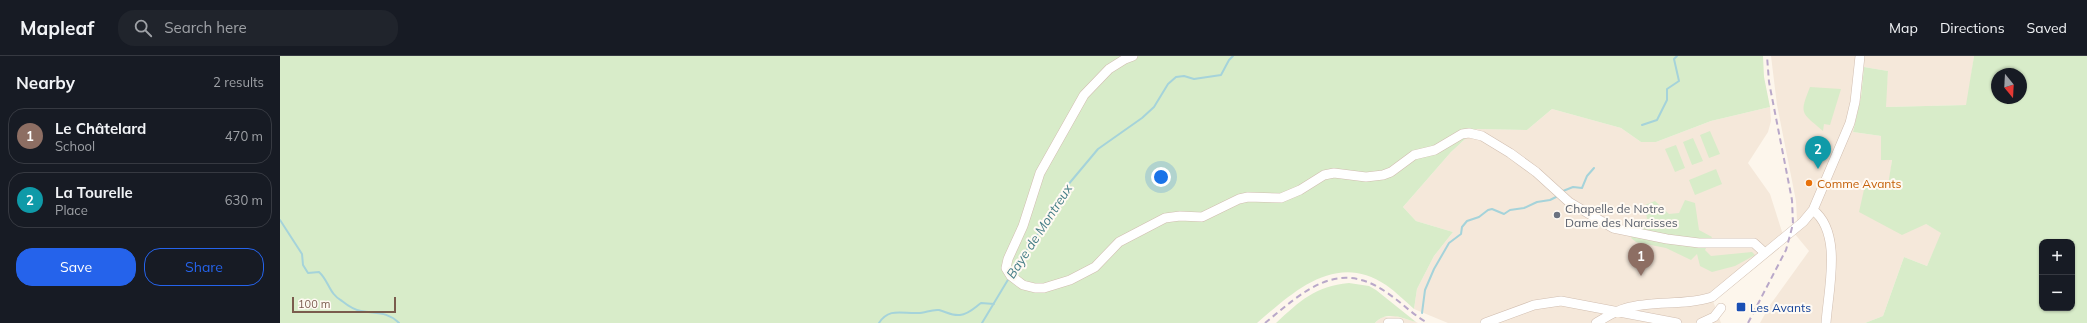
<!DOCTYPE html>
<html lang="en">
<head>
<meta charset="utf-8">
<style>
  body { margin:0; font-family:Mulish,sans-serif; background:#20242c; color:#f1f3f6 }
  .controls { position:absolute; right:12px; bottom:12px; display:grid; overflow:hidden; border-radius:8px; box-shadow:0 1px 3px #0004 }
  .controls button { width:36px; height:36px; display:grid; place-items:center; padding:0; border:0; border-bottom:1px solid #363941; background:#171b24; color:#f1f3f6; font:20px sans-serif }
  .compass { position:absolute; left:1711px; top:12px; width:36px; height:36px; border-radius:50%; background:#171b24; box-shadow:0 1px 3px #0004; rotate:162deg }
  .scale { position:absolute; left:12px; bottom:10px; width:104px; box-sizing:border-box; padding-left:4px; border:2px solid #7a5c4d; border-top:0; font-size:11px; line-height:14px; white-space:nowrap; color:#7a5c4d; -webkit-text-stroke:3px #fffaf3; paint-order:stroke }
  .you { position:absolute; left:881px; top:121px; width:14px; height:14px; margin:-10px; border:3px solid #fff; border-radius:50%; background:#1a73e8; box-shadow:0 0 0 6px #1a73e833 }
  .badge { display:grid; place-items:center; width:26px; height:26px; border-radius:50%; background:#2563eb; color:#fff; font-size:13px; font-weight:700 }
  .pin { position:absolute; translate:-50% -33px; filter:drop-shadow(0 1px 2px #0008) }
  .pin::after { content:''; position:absolute; top:21px; width:14px; height:12px; background:inherit; clip-path:polygon(0 0,100% 0,50% 100%) }
  .list { margin:0; padding:0; list-style:none }
  h2 { display:flex; justify-content:space-between; align-items:center; height:52px; margin:0; padding:0 16px; font-size:17px }
  h2 small { font-size:13px; font-weight:400; color:#9ea1a6 }
  .list li { display:grid; grid-template-columns:26px 1fr auto; gap:12px; align-items:center; box-sizing:border-box; height:56px; margin:0 8px 8px; padding:0 8px; border:1px solid #363941; border-radius:16px }
  .list b { display:block; font-size:15px; white-space:nowrap }
  .list p { margin:0; font-size:13px; white-space:nowrap; color:#9ea1a6 }
  .list em { font-size:13px; font-style:normal; color:#9ea1a6 }
  .actions { display:flex; gap:8px; padding:12px 16px }
  .actions a { flex:1; padding:9px 0; border:1px solid #2563eb; border-radius:16px; text-align:center; font-size:14px; color:#2563eb }
  .actions .main { background:#2563eb; color:#fff }
  .icon { flex:none; width:22px; height:22px; fill:none; stroke:currentColor; stroke-width:2; stroke-linecap:round; stroke-linejoin:round }
  .map { position:relative; flex:none; width:1807px; height:267px; overflow:hidden }
  header { display:flex; align-items:center; gap:24px; box-sizing:border-box; height:56px; padding:0 20px; background:#171b24; border-bottom:1px solid #363941 }
  header strong { font-size:19px }
  nav { display:flex; gap:22px; margin-inline-start:auto; font-size:14px }
  .search { width:280px; height:36px; background:#20242c; display:flex; align-items:center; gap:10px; box-sizing:border-box; padding:0 14px; border-radius:16px; color:#9ea1a6; font-size:15px }
  main { display:flex }
  aside { flex:1; background:#171b24 }
  .map>svg:first-child { display:block }
</style>
</head>
<body>
<header>
<strong>Mapleaf</strong>
<div class="search"><svg class="icon" aria-label="search" viewBox="0 0 24 24"><circle cx="10" cy="10" r="6"/><path d="M15 15l6 6"/></svg>Search here</div>
<nav><a>Map</a><a>Directions</a><a>Saved</a></nav>
</header>
<main>
<aside>
<h2>Nearby<small>2 results</small></h2>
<ul class="list">
<li><span class="badge" style="background:#8d6e63">1</span><div><b>Le Châtelard</b><p>School</p></div><em>470 m</em></li>
<li><span class="badge" style="background:#0f9aa8">2</span><div><b>La Tourelle</b><p>Place</p></div><em>630 m</em></li>
</ul>
<div class="actions"><a class="main">Save</a><a>Share</a></div>
</aside>
<div class="map">
<svg width="1807" height="267" viewBox="0 0 1807 267">
  <rect width="100%" height="100%" fill="#fdf6ec"/>
  <!-- residential -->
  <path fill="#f5e8da" d="M1491,0H1694L1687,49L1605,51L1608,15L1584,11L1581,41L1573,76L1601,80V103H1612L1609,129L1602,133L1646,168L1662,177L1647,210L1624,201L1603,260L1585,267H1480L1490,249L1529,195L1514,177L1517,164L1516,145L1497,49Z
    M1490,51L1491,65L1488,76L1468,107L1490,138L1504,182L1495,194L1433,245L1441,267H1168L1134,253L1137,233L1154,200L1173,176L1136,165L1123,151L1171,96L1196,73L1247,74L1272,53L1341,72L1361,86H1376L1431,65Z
    M1116,260L1136,266L1138,267H1095L1102,261Z"/>
  <!-- green -->
  <path fill="#d8ecc9" fill-rule="evenodd" d="M0,0H1483L1484,21L1490,51L1431,65L1376,86H1361L1341,72L1272,53L1247,74L1196,73L1171,96L1123,151L1136,165L1173,176L1154,200L1137,233L1134,253C1125,245 1116,236 1106,229C1056,195 1013,236 977,267H0Z
    M1694,0H1807V267H1585L1603,260L1624,201L1647,210L1661,177L1646,168L1622,179L1579,156L1585,129L1602,133L1608,129L1612,104H1601V80L1573,76L1581,41L1584,11L1608,15L1606,51L1686,49ZM1717,18H1741V42H1717ZM1762,186H1792V252H1762Z
    M1530,31L1561,33L1550,69L1544,68L1543,75C1521,56 1519,59 1530,31Z
    M1430,75L1440,98L1429,102L1420,79Z
    M1413,82L1423,105L1412,109L1403,86Z
    M1396,89L1405,112L1395,116L1385,93Z
    M1436,113L1442,128L1415,139L1409,124Z
    M1405,144L1415,147L1419,174L1432,181L1425,194L1431,200L1472,196L1475,199L1455,210L1432,216L1420,210L1417,198L1411,204L1386,192L1356,186L1351,182L1356,167L1367,163L1365,149L1375,145L1389,158L1399,157Z
    M1069,227L1089,230L1096,234L1136,266C1123,262 1106,254 1095,267H996C1020,245 1035,230 1069,227Z"/>
  <g fill="none" stroke-linecap="round" stroke-linejoin="round">
    <!-- stream -->
    <path stroke="#a5d3da" stroke-width="2" d="M1362,69L1377,64L1387,44V33L1399,25L1394,3L1397,0
      M1283,135L1293,131L1302,132L1307,120L1314,112
      M0,164L22,198L23,209L28,217L39,216C49,225 49,238 62,245C67,249 75,254 81,255C96,258 107,255 119,267
      M732,216L760,175L782,136L818,93L862,62L874,51L888,28L896,21L904,20L914,23L941,19L949,4L953,0
      M1142,257L1145,234L1154,213L1169,187L1181,178L1182,171L1187,165L1199,161L1208,154L1212,153L1224,158L1230,154L1244,152L1257,146L1270,144L1278,140
      M599,267C609,251 623,258 638,257C645,257 652,253 659,254C667,256 672,260 680,259C689,258 694,252 701,247L714,248
      M702,267L729,222"/>
    <defs>
      <path id="minor" d="M853,0L845,3L829,13L804,39L760,117L743,170L728,203L726,212L731,220L743,229L755,232H764L790,224L815,211L839,186L885,162L900,160L922,161L959,143L968,141L1001,142L1020,134L1044,119L1054,117L1086,121L1103,119L1111,116L1134,99L1155,94L1182,78L1189,77L1202,80L1230,97L1256,116L1289,146L1333,172L1387,183L1419,187H1474L1485,197
        M1533,154C1563,177 1548,235 1546,267
        M1108,267H1119
        M1205,267L1254,249L1281,245L1397,267
        M1316,267C1326,261 1335,255 1346,252C1374,244 1405,250 1432,241L1523,166L1533,154L1570,67L1575,46L1580,0
        M1421,267L1434,261L1441,252"/>
    </defs>
    <!-- minor casing -->
    <use href="#minor" stroke="#d1beb0" stroke-width="10"/>
    <!-- minor -->
    <use href="#minor" stroke="#fff" stroke-width="9"/>
    <!-- rail -->
    <path stroke="#b9a8c9" stroke-width="2" stroke-dasharray="6 4" stroke-linecap="butt" d="M985,267C1023,236 1057,202 1106,236C1121,246 1133,259 1148,267
      M1468,267L1506,194L1513,168L1512,144L1489,26L1487,0"/>
  </g>
  <!-- markers -->
  <circle fill="#e8710a" stroke="#fffaf3" stroke-width="1.5" cx="1529" cy="127" r="4"/>
  <circle fill="#6b7280" stroke="#fffaf3" stroke-width="1.5" cx="1277" cy="159" r="4"/>
  <rect fill="#1a4fb4" stroke="#fffaf3" stroke-width="1.5" x="1456" y="246" width="10" height="10" rx="2"/>
  <g text-anchor="middle" dominant-baseline="central" stroke-width="4" stroke-linejoin="round" paint-order="stroke">
    <!-- food labels -->
    <g font-size="12" fill="#c56008" stroke="#fffaf3" text-anchor="start">
      <text x="1537" y="127">Comme Avants</text>
    </g>
    <!-- worship labels -->
    <g font-size="12" fill="#5b616d" stroke="#fffaf3" text-anchor="start">
      <text x="1285" y="152">Chapelle de Notre<tspan x="1285" dy="14">Dame des Narcisses</tspan></text>
    </g>
    <!-- transit labels -->
    <g font-size="12" fill="#164399" stroke="#fffaf3" text-anchor="start">
      <text x="1470" y="251">Les Avants</text>
    </g>
    <!-- water labels -->
    <g font-size="13" font-style="italic" fill="#437c86" stroke="#fffaf3">
      <text transform="translate(759 175) rotate(-57)">Baye de Montreux</text>
    </g>
  </g>
</svg>
<div class="controls">
<button>+</button>
<button>−</button>
</div>
<svg class="compass" viewBox="-18 -18 36 36"><path d="M0-13l5 13h-10z" fill="#e53935"/><path d="M0 13l5-13h-10z" fill="#9ea1a6"/></svg>
<div class="scale">100 m</div>
<div class="you"></div>
<div class="pin badge" style="left:1361px;top:220px;background:#8d6e63">1</div>
<div class="pin badge" style="left:1538px;top:113px;background:#0f9aa8">2</div>
</div>
</main>
</body>
</html>
